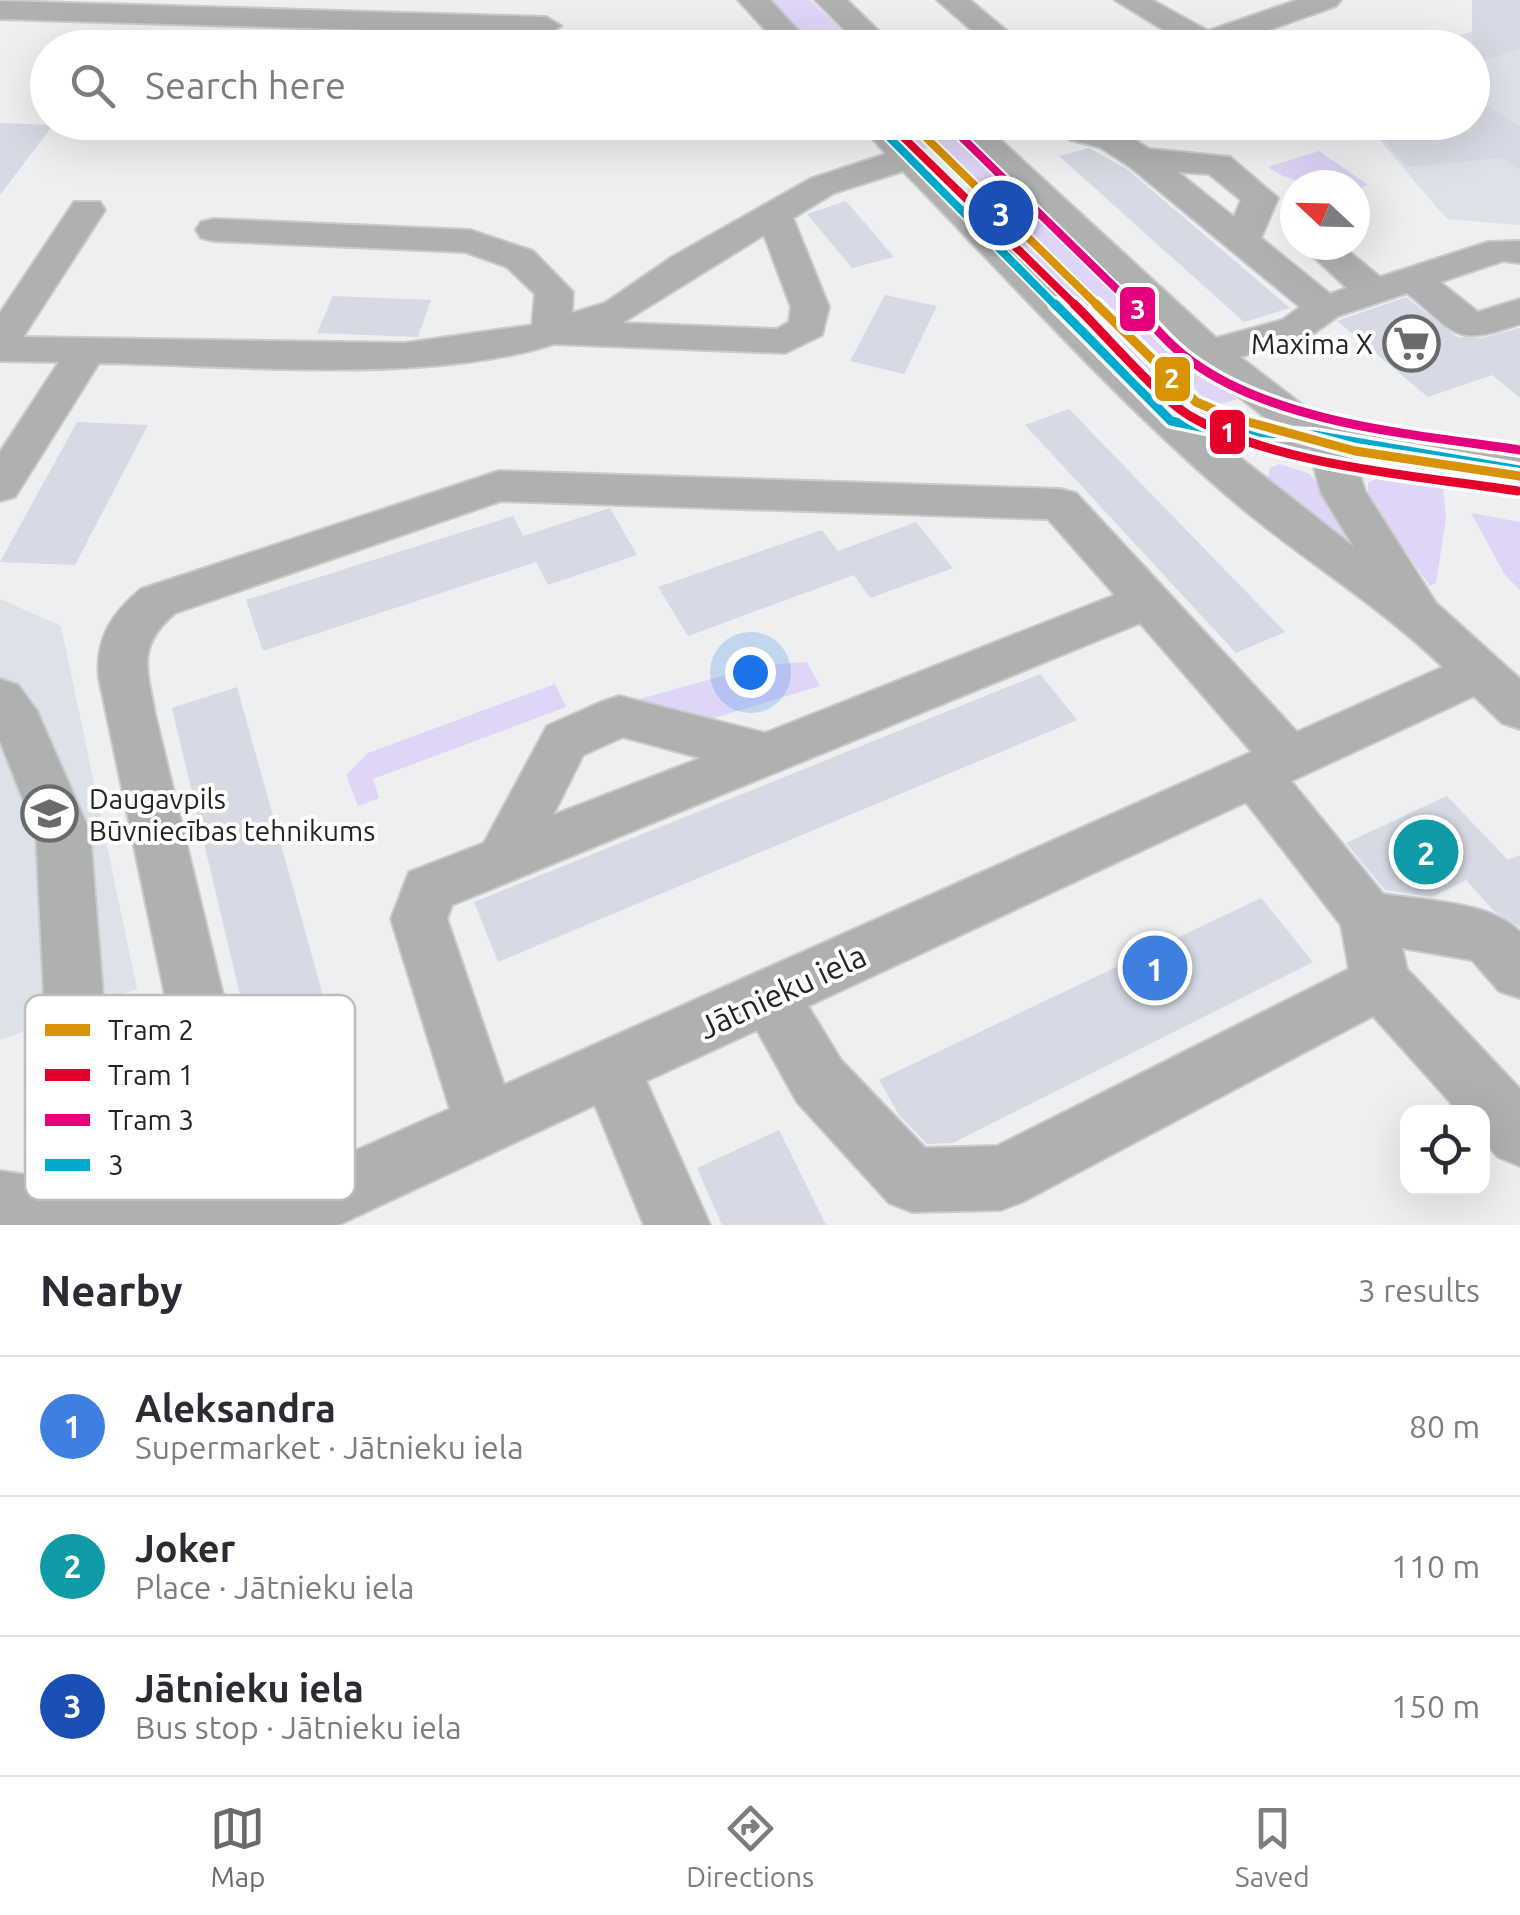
<!DOCTYPE html>
<html lang="en">
<head>
<meta charset="utf-8">
<style>
  body { margin:0; font-family:Ubuntu,sans-serif; background:#f7f7f7; color:#2b2b33 }
  .controls { position:absolute; right:30px; bottom:30px; display:grid; overflow:hidden; border-radius:20px; box-shadow:0 10px 40px #0002 }
  .controls button { width:90px; height:90px; display:grid; place-items:center; padding:0; border:0; border-bottom:2px solid #e1e1e2; background:#fff; color:#2b2b33; font:50px sans-serif }
  .compass { position:absolute; left:1280px; top:170px; width:90px; height:90px; border-radius:50%; background:#fff; box-shadow:0 10px 40px #0002; rotate:292deg }
  .you { position:absolute; left:750px; top:672px; width:35px; height:35px; margin:-25px; border:8px solid #fff; border-radius:50%; background:#1a73e8; box-shadow:0 0 0 15px #1a73e833 }
  .badge { display:grid; place-items:center; width:65px; height:65px; border-radius:50%; background:#686a6c; color:#fff; font-size:32px; font-weight:700 }
  .pin { position:absolute; translate:-50% -50%; border:5px solid #fff; box-shadow:0 2px 10px #0006 }
  .list { margin:0; padding:0; list-style:none }
  h2 { display:flex; justify-content:space-between; align-items:center; height:130px; margin:0; padding:0 40px; font-size:42px }
  h2 small { font-size:32px; font-weight:400; color:#7c7c81 }
  .list li { display:grid; grid-template-columns:65px 1fr auto; gap:30px; align-items:center; box-sizing:border-box; height:140px; padding:0 40px; border-top:2px solid #e1e1e2 }
  .list b { display:block; font-size:38px; white-space:nowrap }
  .list p { margin:0; font-size:32px; white-space:nowrap; color:#7c7c81 }
  .list em { font-size:32px; font-style:normal; color:#7c7c81 }
  .icon { flex:none; width:55px; height:55px; fill:none; stroke:currentColor; stroke-width:2; stroke-linecap:round; stroke-linejoin:round }
  .map { position:relative; flex:none; width:1520px; height:1225px; overflow:hidden }
  .search { position:absolute; background:#fff; box-shadow:0 10px 40px #0002; left:30px; right:30px; top:30px; height:110px; display:flex; align-items:center; gap:25px; box-sizing:border-box; padding:0 35px; border-radius:55px; color:#7c7c81; font-size:38px }
  .sheet { height:550px; background:#fff }
  nav { display:flex; justify-content:space-around; align-items:center; box-sizing:border-box; height:140px; border-top:2px solid #e1e1e2; background:#fff; font-size:28px; color:#7c7c81 }
  nav a { display:grid; justify-items:center; gap:5px }
  nav .on { color:#686a6c }
  .map>svg:first-child { display:block }
</style>
</head>
<body>
<div class="map">
<svg width="1520" height="1225" viewBox="0 0 1520 1225">
  <rect width="100%" height="100%" fill="#edeff1"/>
  <!-- built -->
  <path fill="#dce2e7" d="M1520,17V225L1447,219L1365,123L1472,122V48L1421,47Z
    M0,599L61,626L137,989L0,1040Z"/>
  <!-- green -->
  <path fill="#dfd5f6" d="M769,0H810L860,47H817Z
    M893,123H940L1238,399L1195,411L1162,390L1002,231L1011,228L930,147L920,150Z
    M1319,151L1368,185L1355,189V185C1324,185 1294,186 1268,167Z
    M1280,464L1310,474L1348,530L1347,539L1267,481L1270,468Z
    M1378,478L1443,488L1446,518L1436,583L1430,586L1368,498V483Z
    M1471,513L1520,522V590L1505,575Z
    M807,662L820,686L688,726L646,714L640,699L761,665Z
    M555,684L566,707L373,779L379,798L358,806L346,775L368,753Z"/>
  <!-- building -->
  <path fill="#d7dae4" d="M1472,0H1520V49L1472,64Z
    M1472,96L1520,126V170L1501,158L1408,167L1384,140L1472,131Z
    M0,123L53,125L0,195Z
    M1089,148L1127,169L1290,308L1244,322L1059,156Z
    M846,201L894,257L852,268L807,214Z
    M885,295L937,306L904,374L850,361Z
    M333,296L431,300L418,337L317,333Z
    M1406,297L1457,337L1482,338L1520,328V398L1492,375L1428,397L1337,321Z
    M1069,409L1285,632L1236,653L1025,425Z
    M77,422L148,425L75,565L0,562Z
    M610,508L637,555L548,585L523,536Z
    M513,516L536,562L263,651L246,600Z
    M916,522L953,568L870,598L854,575L688,636L658,587L822,530L838,551Z
    M1040,674L1077,720L498,962L474,902Z
    M237,687L331,1024L254,1054L172,708Z
    M1447,796L1508,860L1520,855V927L1494,911L1466,880L1432,897L1385,890L1346,843Z
    M1261,898L1313,962L953,1143L927,1144L899,1115L879,1080Z
    M779,1130L826,1225H722L697,1168Z"/>
  <g fill="none" stroke-linecap="round" stroke-linejoin="round">
    <defs>
      <path id="minor" d="M738,0H770L815,48H782Z
        M815,0H847L896,48H863Z
        M937,0H970L1027,48H992Z
        M1115,0H1152L1208,31L1297,0H1341L1336,6L1229,44L1231,48H1193Z
        M0,1L546,17L561,26L546,35L0,19Z
        M858,122H893L1184,410L1267,419L1195,362L945,122H981L1216,338L1282,320L1300,307L1129,166L1100,147L1070,140L1053,122H1090L1124,133L1149,149L1230,157L1278,198L1261,238L1330,294L1347,288L1301,245H1341L1380,277L1488,242L1520,241V263L1503,261L1440,282L1478,312L1520,299V324C1453,347 1459,335 1407,293L1338,316L1310,336L1240,357L1326,423L1520,455V485L1354,456L1365,491L1436,603L1520,679V729L1502,723L1474,696L1291,781L1383,894C1425,901 1489,901 1520,932V998L1499,991L1472,960L1402,948L1407,969L1520,1089V1166L1498,1157L1482,1140V1112H1459L1373,1016L1024,1201L1001,1210L912,1212L889,1203L797,1102L757,1030L646,1081L710,1225H644L595,1105L338,1225H0V1171L53,1179L36,832L0,741V679L18,685L37,711L90,832L118,1184L204,1182L99,678C95,639 112,613 141,589L499,471L1060,489L1076,493L1297,732L1443,667C1376,602 1294,555 1224,493C1110,394 1008,279 903,171L834,193L793,218L829,307L822,335L785,353L554,344C426,385 235,365 99,363L15,497L0,501V452L59,362L0,361V313L74,202H100L105,210L23,337L405,343L532,325L535,294L507,267L465,252L214,241L201,238L196,230L201,222L214,219L470,230L533,251L573,292L572,313L605,303L672,257L810,179L886,154ZM1178,172L1209,174L1241,200L1234,217ZM764,235L791,307L789,322L777,329L622,323ZM1224,445L1309,449L1321,493L1354,547ZM501,501L1048,519L1115,595L765,733L619,696L601,702L547,726L484,843L409,872L391,919L450,1109L291,1179L268,1180L155,714C147,668 136,647 175,613ZM1140,623L1252,752L504,1085L447,919L452,905ZM623,737L701,758L553,815L583,755ZM1246,802L1341,925L1349,969L997,1146L925,1148L841,1060L808,1006Z"/>
    </defs>
    <!-- minor casing -->
    <use href="#minor" stroke="#c9cacb" stroke-width="4"/>
    <!-- minor -->
    <use href="#minor" fill="#afb0b0" fill-rule="evenodd"/>
    <defs>
      <path id="bus-1-far1" d="M874,122L1057,307"/>
      <path id="bus-1" d="M1055,304L1171,421L1220,431L1314,435L1520,470"/>
    </defs>
    <!-- bus-1-far1 casing -->
    <use href="#bus-1-far1" stroke="#fff" stroke-width="12"/>
    <!-- bus-1 casing -->
    <use href="#bus-1" stroke="#fff" stroke-width="16"/>
    <!-- bus-1-far1 -->
    <use href="#bus-1-far1" stroke="#00a9ce" stroke-width="8"/>
    <!-- bus-1 -->
    <use href="#bus-1" stroke="#00a9ce" stroke-width="9"/>
    <defs>
      <path id="tram-1-far1" d="M910,122L1099,307"/>
      <path id="tram-1" d="M1096,304L1196,402L1234,418L1355,451L1520,476"/>
      <path id="tram-2-far1" d="M899,133L1077,307"/>
      <path id="tram-2" d="M1074,304C1103,332 1159,398 1190,416C1276,466 1420,476 1518,491"/>
      <path id="tram-3-far1" d="M946,122L1135,307"/>
      <path id="tram-3" d="M1133,304C1152,323 1171,348 1194,363C1279,424 1419,435 1520,450"/>
    </defs>
    <!-- tram-1-far1 casing -->
    <use href="#tram-1-far1" stroke="#fff" stroke-width="12"/>
    <!-- tram-1 casing -->
    <use href="#tram-1" stroke="#fff" stroke-width="16"/>
    <!-- tram-2-far1 casing -->
    <use href="#tram-2-far1" stroke="#fff" stroke-width="12"/>
    <!-- tram-2 casing -->
    <use href="#tram-2" stroke="#fff" stroke-width="16"/>
    <!-- tram-3-far1 casing -->
    <use href="#tram-3-far1" stroke="#fff" stroke-width="12"/>
    <!-- tram-3 casing -->
    <use href="#tram-3" stroke="#fff" stroke-width="16"/>
    <!-- tram-1-far1 -->
    <use href="#tram-1-far1" stroke="#d79205" stroke-width="8"/>
    <!-- tram-1 -->
    <use href="#tram-1" stroke="#d79205" stroke-width="9"/>
    <!-- tram-2-far1 -->
    <use href="#tram-2-far1" stroke="#e4002b" stroke-width="8"/>
    <!-- tram-2 -->
    <use href="#tram-2" stroke="#e4002b" stroke-width="9"/>
    <!-- tram-3-far1 -->
    <use href="#tram-3-far1" stroke="#e5007d" stroke-width="8"/>
    <!-- tram-3 -->
    <use href="#tram-3" stroke="#e5007d" stroke-width="9"/>
  </g>
  <!-- icons -->
  <defs>
    <symbol id="supermarket-ring" viewBox="-11 -11 22 22"><circle r="9.5" fill="#fff" stroke="#686a6c" stroke-width="1.5"/><path d="M-6-5.5h2.5l.6 2H6L4.5 2H-2.5L-4.4-4H-6ZM-1.5 3.2a1.3 1.3 0 1 0 .1 0ZM3 3.2a1.3 1.3 0 1 0 .1 0Z" fill="#686a6c"/></symbol>
    <symbol id="university-ring" viewBox="-11 -11 22 22"><circle r="9.5" fill="#fff" stroke="#686a6c" stroke-width="1.5"/><path d="M0-5L7-2L0 1L-7-2ZM-4 1L0 2.5L4 1V4Q0 6-4 4Z" fill="#686a6c"/></symbol>
  </defs>
  <g fill-rule="evenodd">
    <use href="#supermarket-ring" x="1380" y="312" width="63" height="63"/>
    <use href="#university-ring" x="18" y="782" width="63" height="63"/>
  </g>
  <g text-anchor="middle" dominant-baseline="central" stroke-width="8" stroke-linejoin="round" paint-order="stroke">
    <!-- poi labels -->
    <g font-size="28" fill="#212324" stroke="#fff" text-anchor="end">
      <text x="1373" y="343">Maxima X</text>
      <text x="89" y="798" text-anchor="start">Daugavpils<tspan x="89" dy="32">Būvniecības tehnikums</tspan></text>
    </g>
    <!-- near-street labels -->
    <g font-size="32" fill="#212324" stroke="#fff">
      <text transform="translate(782 991) rotate(-25)">Jātnieku iela</text>
    </g>
  </g>
  <!-- legend -->
  <rect x="25" y="995" width="330" height="205" rx="15" fill="#fff" stroke="#bcbdbd" stroke-width="2.5"/>
  <rect x="45" y="1024" width="45" height="12" fill="#d79205"/>
  <rect x="45" y="1069" width="45" height="12" fill="#e4002b"/>
  <rect x="45" y="1114" width="45" height="12" fill="#e5007d"/>
  <rect x="45" y="1159" width="45" height="12" fill="#00a9ce"/>
  <g font-size="28" fill="#212324">
    <text x="108" y="1040">Tram 2</text>
    <text x="108" y="1085">Tram 1</text>
    <text x="108" y="1130">Tram 3</text>
    <text x="108" y="1175">3</text>
  </g>
  <g stroke="#fff" stroke-width="4">
    <rect x="1118" y="285" width="39" height="48" rx="10" fill="#e5007d"/>
    <rect x="1153" y="355" width="39" height="48" rx="10" fill="#d79205"/>
    <rect x="1208" y="408" width="39" height="48" rx="10" fill="#e4002b"/>
  </g>
  <g font-size="28" text-anchor="middle" font-weight="bold" fill="#fff">
    <text x="1138" y="319">3</text>
    <text x="1172" y="388">2</text>
    <text x="1228" y="442">1</text>
  </g>
</svg>
<div class="controls">
<button><svg class="icon" aria-label="locate" viewBox="0 0 24 24"><circle cx="12" cy="12" r="6"/><path d="M12 2v4M12 18v4M2 12h4M18 12h4"/></svg></button>
</div>
<svg class="compass" viewBox="-18 -18 36 36"><path d="M0-13l5 13h-10z" fill="#e53935"/><path d="M0 13l5-13h-10z" fill="#7c7c81"/></svg>
<div class="you"></div>
<div class="pin badge" style="left:1155px;top:968px;background:#3f7fe0">1</div>
<div class="pin badge" style="left:1426px;top:852px;background:#0f9aa8">2</div>
<div class="pin badge" style="left:1001px;top:213px;background:#1a4fb4">3</div>
<div class="search"><svg class="icon" aria-label="search" viewBox="0 0 24 24"><circle cx="10" cy="10" r="6"/><path d="M15 15l6 6"/></svg>Search here</div>
</div>
<section class="sheet">
<h2>Nearby<small>3 results</small></h2>
<ul class="list">
<li><span class="badge" style="background:#3f7fe0">1</span><div><b>Aleksandra</b><p>Supermarket · Jātnieku iela</p></div><em>80 m</em></li>
<li><span class="badge" style="background:#0f9aa8">2</span><div><b>Joker</b><p>Place · Jātnieku iela</p></div><em>110 m</em></li>
<li><span class="badge" style="background:#1a4fb4">3</span><div><b>Jātnieku iela</b><p>Bus stop · Jātnieku iela</p></div><em>150 m</em></li>
</ul>
</section>
<nav>
<a class="on"><svg class="icon" aria-label="map" viewBox="0 0 24 24"><path d="M3 6l6-2 6 2 6-2v14l-6 2-6-2-6 2zM9 4v14M15 6v14"/></svg>Map</a>
<a><svg class="icon" aria-label="directions" viewBox="0 0 24 24"><path d="M12 3l9 9-9 9-9-9zM9 14v-3h6M13 9l2 2-2 2"/></svg>Directions</a>
<a><svg class="icon" aria-label="saved" viewBox="0 0 24 24"><path d="M7 4h10v16l-5-4-5 4z"/></svg>Saved</a>
</nav>
</body>
</html>
